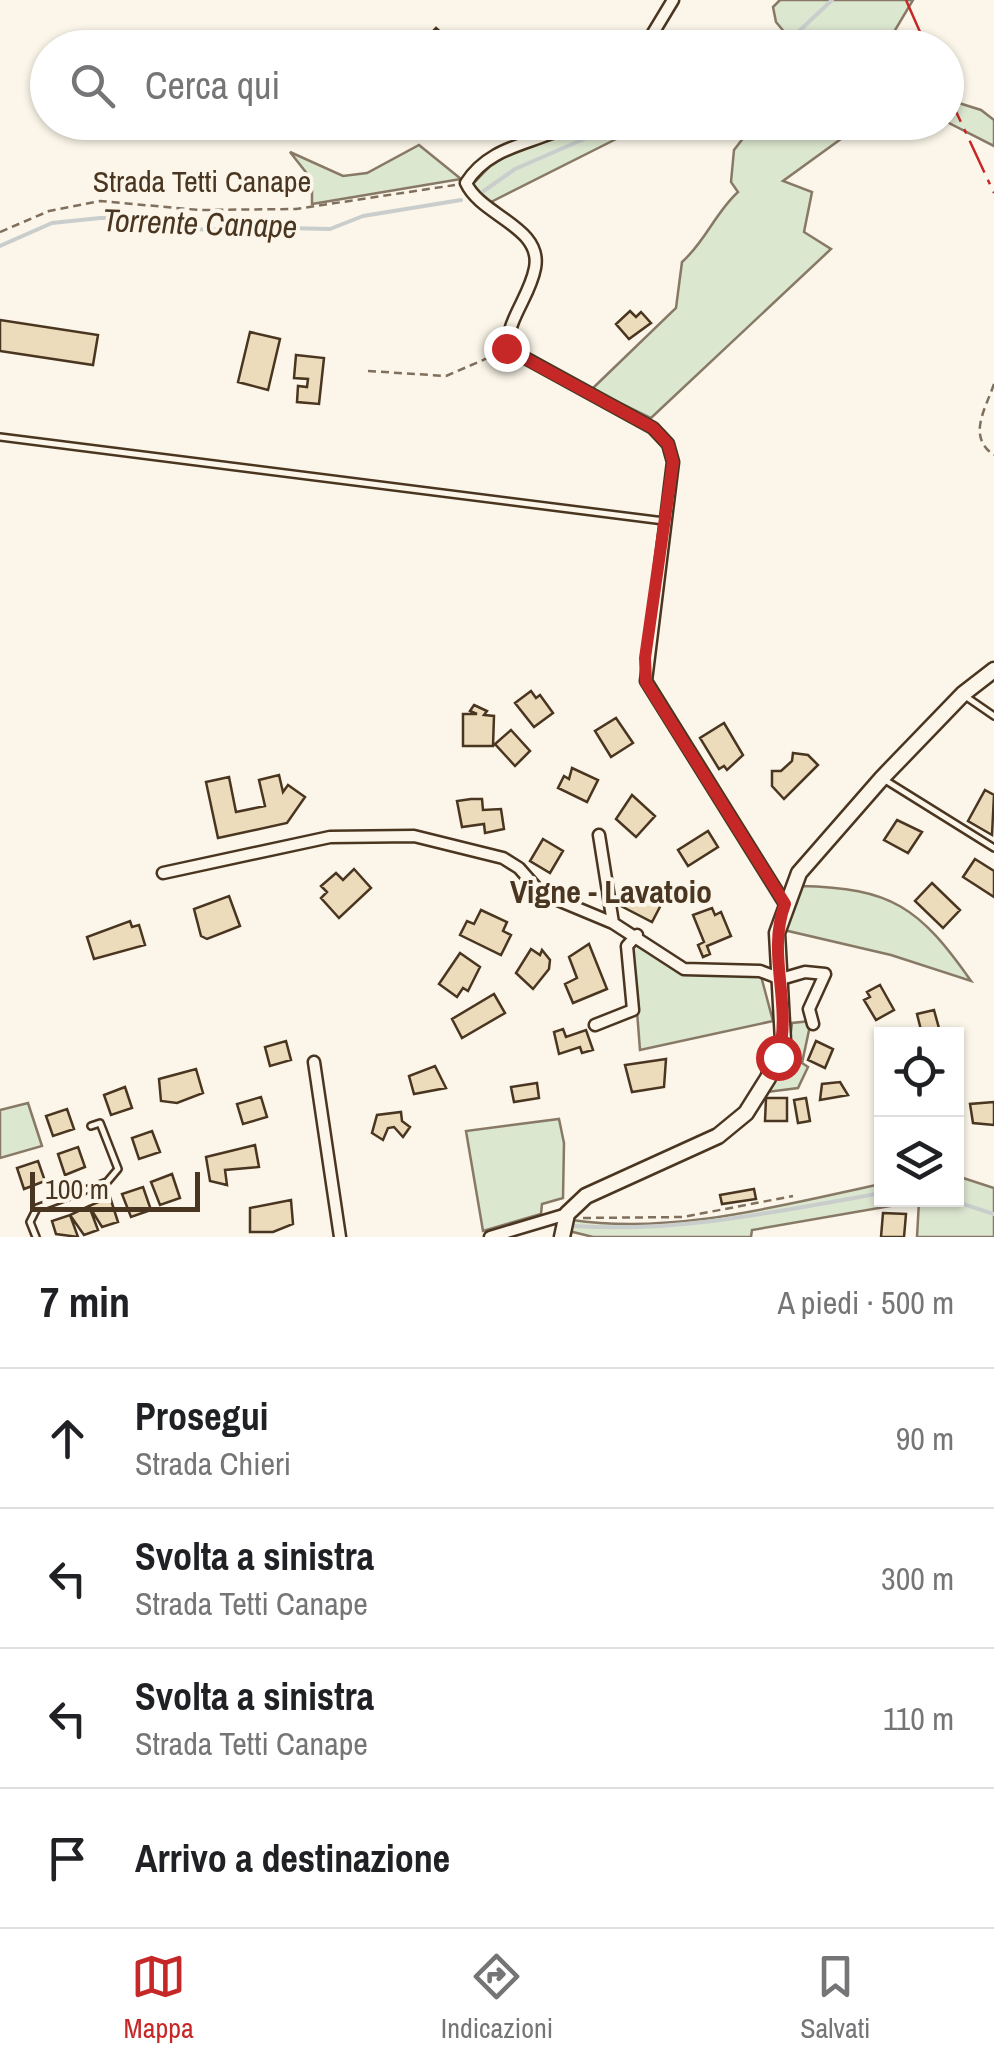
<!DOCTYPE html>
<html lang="it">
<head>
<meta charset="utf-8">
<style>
  body { margin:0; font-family:"Archivo Narrow",sans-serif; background:#f2f2f2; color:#202124 }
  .controls { position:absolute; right:30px; bottom:30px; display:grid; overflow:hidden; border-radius:0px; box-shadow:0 2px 8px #0004 }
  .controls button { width:90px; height:90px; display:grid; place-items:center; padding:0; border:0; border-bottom:2px solid #e0e0e0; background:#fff; color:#202124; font:50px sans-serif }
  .scale { position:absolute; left:30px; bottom:25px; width:170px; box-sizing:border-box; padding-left:10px; border:5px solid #4a3520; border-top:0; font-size:28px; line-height:35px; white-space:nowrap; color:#4a3520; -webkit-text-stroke:8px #fbf6e9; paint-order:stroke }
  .stop { position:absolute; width:30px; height:30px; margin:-22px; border:8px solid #c62828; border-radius:50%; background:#fff }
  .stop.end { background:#c62828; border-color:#fff; box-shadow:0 2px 10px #0008 }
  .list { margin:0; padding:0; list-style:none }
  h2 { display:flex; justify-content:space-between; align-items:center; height:130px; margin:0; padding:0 40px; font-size:42px }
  h2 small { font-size:32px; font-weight:400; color:#757577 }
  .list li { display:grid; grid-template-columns:65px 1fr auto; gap:30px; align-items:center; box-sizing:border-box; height:140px; padding:0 40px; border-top:2px solid #e0e0e0 }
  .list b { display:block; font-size:38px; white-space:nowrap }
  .list p { margin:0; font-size:32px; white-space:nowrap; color:#757577 }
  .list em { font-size:32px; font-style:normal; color:#757577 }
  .icon { flex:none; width:55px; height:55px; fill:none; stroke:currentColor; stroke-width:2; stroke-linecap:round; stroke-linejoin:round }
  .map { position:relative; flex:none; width:994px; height:1237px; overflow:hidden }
  .search { position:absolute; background:#fff; box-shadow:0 2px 8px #0004; left:30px; right:30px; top:30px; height:110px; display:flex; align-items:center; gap:25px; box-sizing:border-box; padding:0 35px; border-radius:55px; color:#757577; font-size:38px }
  .sheet { height:690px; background:#fff }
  nav { display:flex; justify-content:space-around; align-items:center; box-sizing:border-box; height:140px; border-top:2px solid #e0e0e0; background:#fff; font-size:28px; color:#757577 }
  nav a { display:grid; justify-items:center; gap:5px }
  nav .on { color:#c62828 }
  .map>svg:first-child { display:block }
</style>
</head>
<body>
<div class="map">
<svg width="994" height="1237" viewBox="0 0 994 1237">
  <rect width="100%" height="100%" fill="#fbf6e9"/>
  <!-- green -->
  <path fill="#dce7d0" stroke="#887966" stroke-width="2.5" d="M780,0H913L885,47L782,48L786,34L776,22L773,7Z
    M946,99L981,110L994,120V146L947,122Z
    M608,123H648L489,203L473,184L490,166L514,151Z
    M755,123H863L783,181L812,192L804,232L831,249L651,418L592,389L676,308L682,262C705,242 715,213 738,192L731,182L734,150Z
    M419,145L461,179L312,204V180L290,152L343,176L367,173Z
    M800,886C892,888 919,907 971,981L891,955L784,930Z
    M638,942C688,978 701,975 761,976L773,1021L640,1050L632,947Z
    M811,1021L802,1063L808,1067L798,1088L767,1092L789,1047L792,1023Z
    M28,1103L42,1146L0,1158V1110Z
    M559,1119L564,1143L563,1198L542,1204L541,1214L483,1231L466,1131Z
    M957,1176L994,1188V1237H917L919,1201L752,1230L751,1237H593L569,1231L572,1220C674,1235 783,1205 881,1184L882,1200H956Z"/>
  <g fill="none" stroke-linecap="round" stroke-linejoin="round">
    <!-- stream -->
    <path stroke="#c9cecd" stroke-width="4" d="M789,48L796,34L832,0
      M481,193L515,169L623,122
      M0,246L52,223L100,218L164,217L180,228L211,230L260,222L285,228L330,229L363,216L461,200
      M951,1200L994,1214
      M574,1226C679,1233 779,1211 882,1193"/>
  </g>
  <!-- building -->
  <path fill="#ecdcbc" stroke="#4a3520" stroke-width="2.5" d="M436,28L456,46L454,48L419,46Z
    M630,311L636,317L641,312L651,323L629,339L616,324Z
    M0,320L98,335L93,365L0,351Z
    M250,332L280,339L268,390L238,382Z
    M296,355L324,358L319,404L297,402L298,386L307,387L308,379L294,378Z
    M531,691L536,698L540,695L553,713L534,727L515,703Z
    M474,705L487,711L484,715L494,716L493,746H463V714H477L470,711Z
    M616,718L633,743L611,757L595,731Z
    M724,723L743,755L727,770L724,766L719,769L700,738Z
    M511,730L530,751L515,766L495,744Z
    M793,753L808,755L818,765L784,799L772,786V771H781L792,761Z
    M572,768L598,780L587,802L558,788L564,776L569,779Z
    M279,775L283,792L288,785L305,797L287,823L218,838L206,782L229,777L236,812L265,806L259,780Z
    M985,790L994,795L992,835L968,821Z
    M632,795L655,816L636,837L616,819Z
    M471,799H482L483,810L501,809L504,829L485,833L484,824L462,827L457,801Z
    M897,820L922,832L908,853L884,840Z
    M708,831L718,847L688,866L678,850Z
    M543,839L563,851L550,873L530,861Z
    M975,859L994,871V897L963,877Z
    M354,869L371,888L339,918L321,898L327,892L321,886L336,873L343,880Z
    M932,883L960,910L943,928L915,901Z
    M632,885L663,901L652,922L621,906Z
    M229,896L240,926L207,939L201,936L194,909Z
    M712,908L715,915L721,912L731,936L707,946L710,954L703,957L698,945L704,942L693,915Z
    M481,910L507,922L503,931L511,935L501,955L460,935L467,921L474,924Z
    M130,921L132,927L139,925L145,945L94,959L87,937Z
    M589,944L607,989L573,1003L565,984L577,978L569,957Z
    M531,949L540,955L542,950L550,960L549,969L533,989L516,973Z
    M460,953L480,967L468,991L463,988L457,997L439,984Z
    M880,985L894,1010L876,1020L864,1000L870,997L867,992Z
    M494,994L505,1013L462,1038L452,1019Z
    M934,1010L940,1032L922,1034L917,1014Z
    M563,1029L566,1037L586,1030L593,1050L582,1053L580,1047L559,1054L554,1032Z
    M286,1041L291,1060L270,1066L265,1047Z
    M816,1041L833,1049L825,1068L808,1060Z
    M666,1059L664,1087L632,1092L625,1065Z
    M435,1066L446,1088L414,1094L409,1076Z
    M196,1069L203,1093L177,1103L161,1101L159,1079Z
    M840,1082L848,1095L820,1100L822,1084Z
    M537,1083L539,1098L514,1102L511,1087Z
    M125,1087L132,1108L111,1115L104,1095Z
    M261,1097L267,1117L243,1124L237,1104Z
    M766,1098H787V1121H765Z
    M806,1098L810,1121L798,1123L794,1100Z
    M994,1102V1125L973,1123L970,1104Z
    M67,1109L74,1129L53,1136L46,1116Z
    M401,1112L402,1121L410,1127L403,1137L394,1127L388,1128L383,1140L372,1133L377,1115Z
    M152,1131L160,1152L139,1159L132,1138Z
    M255,1145L259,1167L225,1170L227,1185L210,1181L206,1157Z
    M78,1147L85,1167L65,1175L58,1154Z
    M38,1161L45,1181L24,1189L17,1168Z
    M172,1174L180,1198L160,1205L151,1182Z
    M143,1187L151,1210L131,1217L122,1194Z
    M754,1189L756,1199L722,1204L720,1195Z
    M110,1197L118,1222L102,1227L89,1206Z
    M291,1200L293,1224L273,1232H250V1208Z
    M89,1206L98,1230L84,1235L70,1215Z
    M883,1213L906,1214L904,1237H881Z
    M70,1215L78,1237L56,1234L52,1221Z"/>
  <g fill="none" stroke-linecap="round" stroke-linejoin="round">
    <defs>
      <path id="lane" d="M0,437L664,521
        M965,696L994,716
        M885,780L994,848
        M36,1237L30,1222L37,1208L107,1182L118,1169L100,1123L91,1126"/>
      <path id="street" d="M644,48L673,0
        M574,122C537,145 491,143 466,183C481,216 543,227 535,268C530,296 508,318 507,348L653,428L668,444L673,462L646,681L785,904
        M599,835L613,923
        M163,873L330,837L414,836L503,858L519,868L541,893L613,923L684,969L760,971L781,979L805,972L825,974L809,1009L813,1024
        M595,1025L633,1010L627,946L637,935
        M314,1062L340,1237
        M490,1237L567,1214"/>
      <path id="secondary" d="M562,1237L567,1214L586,1196L718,1136L746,1113L768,1078L783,1041L777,933L799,873L882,778L963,694L994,670"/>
    </defs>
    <!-- lane casing -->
    <use href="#lane" stroke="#4a3520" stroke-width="10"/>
    <!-- street casing -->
    <use href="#street" stroke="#4a3520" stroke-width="15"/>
    <!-- secondary casing -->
    <use href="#secondary" stroke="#4a3520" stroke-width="19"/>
    <!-- path -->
    <path stroke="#7f6f5c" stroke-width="2.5" stroke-dasharray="8 5" stroke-linecap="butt" d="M0,232L49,211L100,201L199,210L296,209L455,185
      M368,371L446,376L497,354
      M994,384C985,410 967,437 994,455
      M583,1218L683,1217L793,1196"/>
    <!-- lane -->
    <use href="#lane" stroke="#fbf6e9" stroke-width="5"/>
    <!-- street -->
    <use href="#street" stroke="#fbf6e9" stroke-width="10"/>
    <!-- secondary -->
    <use href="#secondary" stroke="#fbf6e9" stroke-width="14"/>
    <!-- power -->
    <path stroke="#c62828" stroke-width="2.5" stroke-dasharray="35 8 5 8" stroke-linecap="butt" d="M906,0L927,48
      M946,90L994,193"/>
  </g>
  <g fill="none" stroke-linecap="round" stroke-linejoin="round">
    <!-- route -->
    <path stroke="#c62828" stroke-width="12" d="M506,348L653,428L668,444L673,462L645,658L646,682L785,904C766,955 793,1005 778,1057"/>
  </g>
  <g text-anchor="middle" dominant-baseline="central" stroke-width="8" stroke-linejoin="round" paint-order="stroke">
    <!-- street labels -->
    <g font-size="30" fill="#4a3520" stroke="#fbf6e9">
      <text x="202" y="181">Strada Tetti Canape</text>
    </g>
    <!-- water labels -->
    <g font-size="32" font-style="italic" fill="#4a3520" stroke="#fbf6e9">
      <text transform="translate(200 223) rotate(2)">Torrente Canape</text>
    </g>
    <!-- neighbourhood labels -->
    <g font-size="32" font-weight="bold" fill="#4a3520" stroke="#fbf6e9">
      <text x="611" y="891">Vigne - Lavatoio</text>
    </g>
  </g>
</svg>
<div class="controls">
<button><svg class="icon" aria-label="locate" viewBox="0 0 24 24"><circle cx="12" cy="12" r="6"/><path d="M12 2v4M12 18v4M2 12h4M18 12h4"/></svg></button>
<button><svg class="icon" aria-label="layers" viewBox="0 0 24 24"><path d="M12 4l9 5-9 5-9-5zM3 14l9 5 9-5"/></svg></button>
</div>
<div class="scale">100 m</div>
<div class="stop" style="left:778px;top:1057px"></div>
<div class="stop end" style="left:506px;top:348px"></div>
<div class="search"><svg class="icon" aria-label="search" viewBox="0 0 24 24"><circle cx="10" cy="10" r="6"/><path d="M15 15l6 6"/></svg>Cerca qui</div>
</div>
<section class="sheet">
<h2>7 min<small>A piedi · 500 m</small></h2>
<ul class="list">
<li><svg class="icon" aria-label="ahead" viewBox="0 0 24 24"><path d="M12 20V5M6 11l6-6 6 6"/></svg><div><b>Prosegui</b><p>Strada Chieri</p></div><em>90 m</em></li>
<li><svg class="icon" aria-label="left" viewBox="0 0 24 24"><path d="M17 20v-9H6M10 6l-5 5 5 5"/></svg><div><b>Svolta a sinistra</b><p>Strada Tetti Canape</p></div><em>300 m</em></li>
<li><svg class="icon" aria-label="left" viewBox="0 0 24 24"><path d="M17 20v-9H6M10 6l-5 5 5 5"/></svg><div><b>Svolta a sinistra</b><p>Strada Tetti Canape</p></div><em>110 m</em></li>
<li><svg class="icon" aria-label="arrive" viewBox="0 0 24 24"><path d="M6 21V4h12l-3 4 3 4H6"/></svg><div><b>Arrivo a destinazione</b></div></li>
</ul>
</section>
<nav>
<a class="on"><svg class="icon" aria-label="map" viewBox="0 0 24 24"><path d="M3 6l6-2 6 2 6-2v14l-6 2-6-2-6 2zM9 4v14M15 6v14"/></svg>Mappa</a>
<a><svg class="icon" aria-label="directions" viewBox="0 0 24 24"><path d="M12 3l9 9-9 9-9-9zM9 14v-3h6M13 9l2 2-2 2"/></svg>Indicazioni</a>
<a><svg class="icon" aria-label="saved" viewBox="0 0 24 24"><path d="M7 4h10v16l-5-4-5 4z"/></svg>Salvati</a>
</nav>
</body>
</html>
